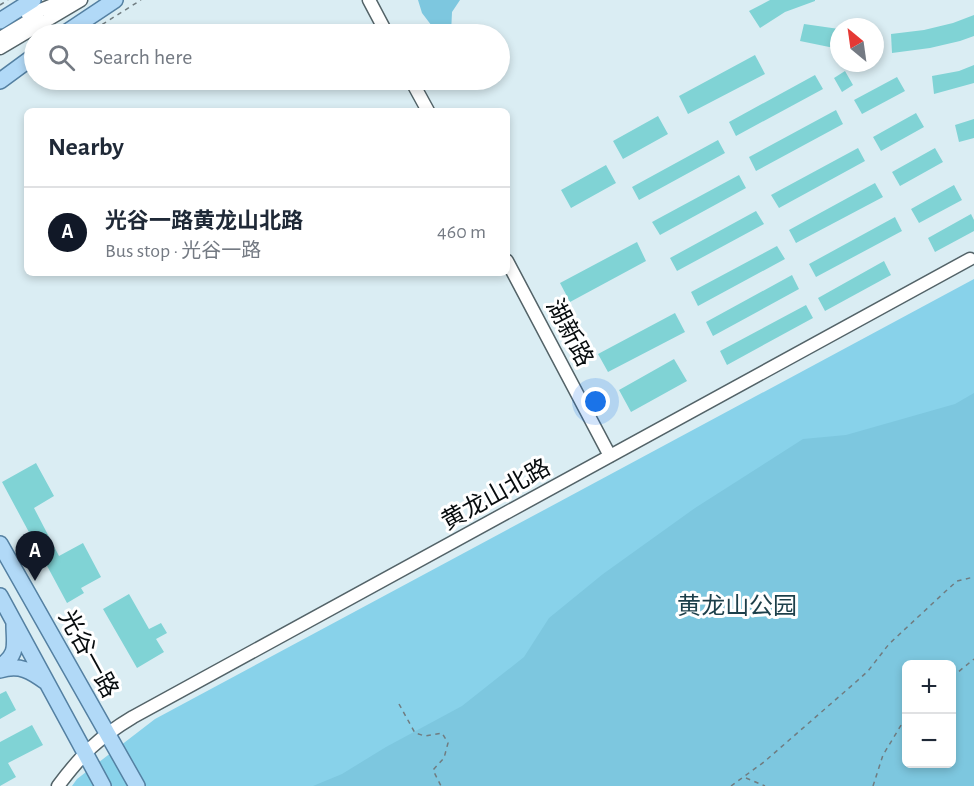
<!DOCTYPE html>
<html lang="en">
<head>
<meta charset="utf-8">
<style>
  body { margin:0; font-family:"Alegreya Sans","Noto Sans SC",sans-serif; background:#f2f2f3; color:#1f2937 }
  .controls { position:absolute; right:18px; bottom:18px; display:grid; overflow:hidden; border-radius:9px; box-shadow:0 3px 9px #0003 }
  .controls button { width:54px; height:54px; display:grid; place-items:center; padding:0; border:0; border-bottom:2px solid #e0e1e3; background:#fff; color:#1f2937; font:30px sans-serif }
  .compass { position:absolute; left:830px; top:18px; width:54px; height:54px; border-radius:50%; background:#fff; box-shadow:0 3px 9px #0003; rotate:331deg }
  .you { position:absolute; left:596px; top:402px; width:21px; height:21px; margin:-15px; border:4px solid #fff; border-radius:50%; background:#1a73e8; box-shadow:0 0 0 9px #1a73e833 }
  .badge { display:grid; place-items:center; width:39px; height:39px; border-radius:50%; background:#111827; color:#fff; font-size:20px; font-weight:700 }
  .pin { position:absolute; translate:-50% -50px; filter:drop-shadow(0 2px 3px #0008) }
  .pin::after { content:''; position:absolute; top:32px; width:21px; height:18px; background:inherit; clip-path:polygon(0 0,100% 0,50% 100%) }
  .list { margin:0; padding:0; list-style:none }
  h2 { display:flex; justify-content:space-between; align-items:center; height:78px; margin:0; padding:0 24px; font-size:26px }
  h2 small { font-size:20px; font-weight:400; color:#747a83 }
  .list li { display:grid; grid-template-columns:39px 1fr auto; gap:18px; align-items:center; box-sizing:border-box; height:90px; padding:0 24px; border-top:2px solid #e0e1e3 }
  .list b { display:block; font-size:22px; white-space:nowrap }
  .list p { margin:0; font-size:20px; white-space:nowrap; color:#747a83 }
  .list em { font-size:20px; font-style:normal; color:#747a83 }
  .icon { flex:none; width:33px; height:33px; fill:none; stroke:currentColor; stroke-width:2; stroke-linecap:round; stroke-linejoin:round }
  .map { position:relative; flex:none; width:974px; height:786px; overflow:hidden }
  .search { position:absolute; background:#fff; box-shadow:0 3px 9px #0003; left:24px; top:24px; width:486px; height:66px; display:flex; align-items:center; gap:15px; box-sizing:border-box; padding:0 21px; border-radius:33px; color:#747a83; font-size:22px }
  .panel { position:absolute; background:#fff; box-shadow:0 3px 9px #0003; left:24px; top:108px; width:486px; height:168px; border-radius:9px }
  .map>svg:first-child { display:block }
</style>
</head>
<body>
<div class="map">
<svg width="974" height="786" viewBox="0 0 974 786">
  <rect width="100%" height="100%" fill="#daedf3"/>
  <!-- green -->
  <path fill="#88d2ea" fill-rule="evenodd" d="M974,279V786H72L77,779L155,719ZM906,664H952V764H906Z"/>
  <!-- forest -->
  <path fill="#7dc7df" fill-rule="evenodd" d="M418,0H460L452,12L451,34H438L422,13Z
    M974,393V786H313L342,774L386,747L462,706L524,657L549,618L603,574L695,508L803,439L846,435L955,404ZM906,664H952V764H906Z"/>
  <!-- building -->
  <path fill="#80d3d5" d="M770,0H815V1L785,12L760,28L749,11Z
    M974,15V36L960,41L930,48L892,53L891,34L924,30L953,23Z
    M804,24L839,29V49L800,41Z
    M755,55L765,74L688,114L679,96Z
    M974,65V83L934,94L932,76L959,71Z
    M845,71L853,85L842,92L834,78Z
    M815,75L823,89L736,136L729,122Z
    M897,77L905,91L862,114L854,100Z
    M836,110L843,124L756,171L749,157Z
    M916,113L924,127L881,151L873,137Z
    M658,116L668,134L623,159L613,141Z
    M974,119V138L959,142L955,125Z
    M718,140L725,153L639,200L632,187Z
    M858,148L865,161L779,208L771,195Z
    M935,148L943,162L900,186L892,172Z
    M606,165L616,183L571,208L561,190Z
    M739,175L746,188L660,235L652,222Z
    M875,183L883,197L796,243L789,230Z
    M954,185L962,200L919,223L911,209Z
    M756,211L764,224L677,271L670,258Z
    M971,214L974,220V231L935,252L928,238Z
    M895,217L902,231L816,277L809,264Z
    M637,242L646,261L570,302L560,283Z
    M777,246L785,259L698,306L691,292Z
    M884,261L891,275L825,311L818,298Z
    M792,275L799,289L713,336L706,322Z
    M806,305L813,318L727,365L720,351Z
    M675,313L685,332L608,372L598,354Z
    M674,359L687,381L631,412L619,390Z
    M36,463L54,496L34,508L59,556L83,543L101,577L81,588L84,593L67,603L2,482Z
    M129,594L149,629L161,623L167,633L156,639L164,652L137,668L103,609Z
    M6,691L16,710L0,719V694Z
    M32,725L43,745L8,763L16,777L0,786V742Z"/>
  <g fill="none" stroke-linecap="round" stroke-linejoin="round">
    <defs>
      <path id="minor" d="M369,0L387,34
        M28,15L65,0
        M0,38L37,16
        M0,48L81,0
        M411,80L428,111
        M507,261L610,456
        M58,786C82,754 98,738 133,717L970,259"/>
      <path id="major" d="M0,21L33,0
        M64,34L115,0
        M0,81L34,56
        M0,544L137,786
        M0,596L103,786
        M0,667C19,653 14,645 14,624
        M0,670C20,664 31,671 46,682"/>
    </defs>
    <!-- minor casing -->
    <use href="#minor" stroke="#536368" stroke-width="15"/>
    <!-- major casing -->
    <use href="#major" stroke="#5480a2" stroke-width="18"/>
    <!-- path -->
    <path stroke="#707c80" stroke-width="1.5" stroke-dasharray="4.5 4.5" stroke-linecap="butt" d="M0,5L8,0
      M87,34L141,0
      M952,677L974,659
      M399,704L415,733L425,736L442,733L448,743L444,758L433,770L441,786
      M746,778L765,786
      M731,786L764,762L857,681L868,671L889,644L947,590L957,581L974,577
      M873,786L883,755L906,717"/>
    <!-- minor -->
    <use href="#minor" stroke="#fff" stroke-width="12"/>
    <!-- major -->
    <use href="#major" stroke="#b1d9f7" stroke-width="15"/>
  </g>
  <g text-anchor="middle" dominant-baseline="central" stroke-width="6" stroke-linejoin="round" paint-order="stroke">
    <!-- street labels -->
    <g font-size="24" fill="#070c0e" stroke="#fff">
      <text transform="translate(569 333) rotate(62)">湖新路</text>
      <text transform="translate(496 495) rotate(-29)">黄龙山北路</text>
      <text transform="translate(88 654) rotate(61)">光谷一路</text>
    </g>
    <!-- park labels -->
    <g font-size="24" fill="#1c3f4a" stroke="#fff">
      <text x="737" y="607">黄龙山公园</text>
    </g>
  </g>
</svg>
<div class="controls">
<button>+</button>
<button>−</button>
</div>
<svg class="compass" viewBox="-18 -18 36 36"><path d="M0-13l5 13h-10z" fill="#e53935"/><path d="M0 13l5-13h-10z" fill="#747a83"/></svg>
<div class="you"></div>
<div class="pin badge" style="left:35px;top:581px">A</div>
<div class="search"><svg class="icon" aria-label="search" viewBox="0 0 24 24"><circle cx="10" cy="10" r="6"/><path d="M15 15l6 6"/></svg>Search here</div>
<section class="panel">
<h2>Nearby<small></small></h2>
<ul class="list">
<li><span class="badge">A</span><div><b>光谷一路黄龙山北路</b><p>Bus stop · 光谷一路</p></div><em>460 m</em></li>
</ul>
</section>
</div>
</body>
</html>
